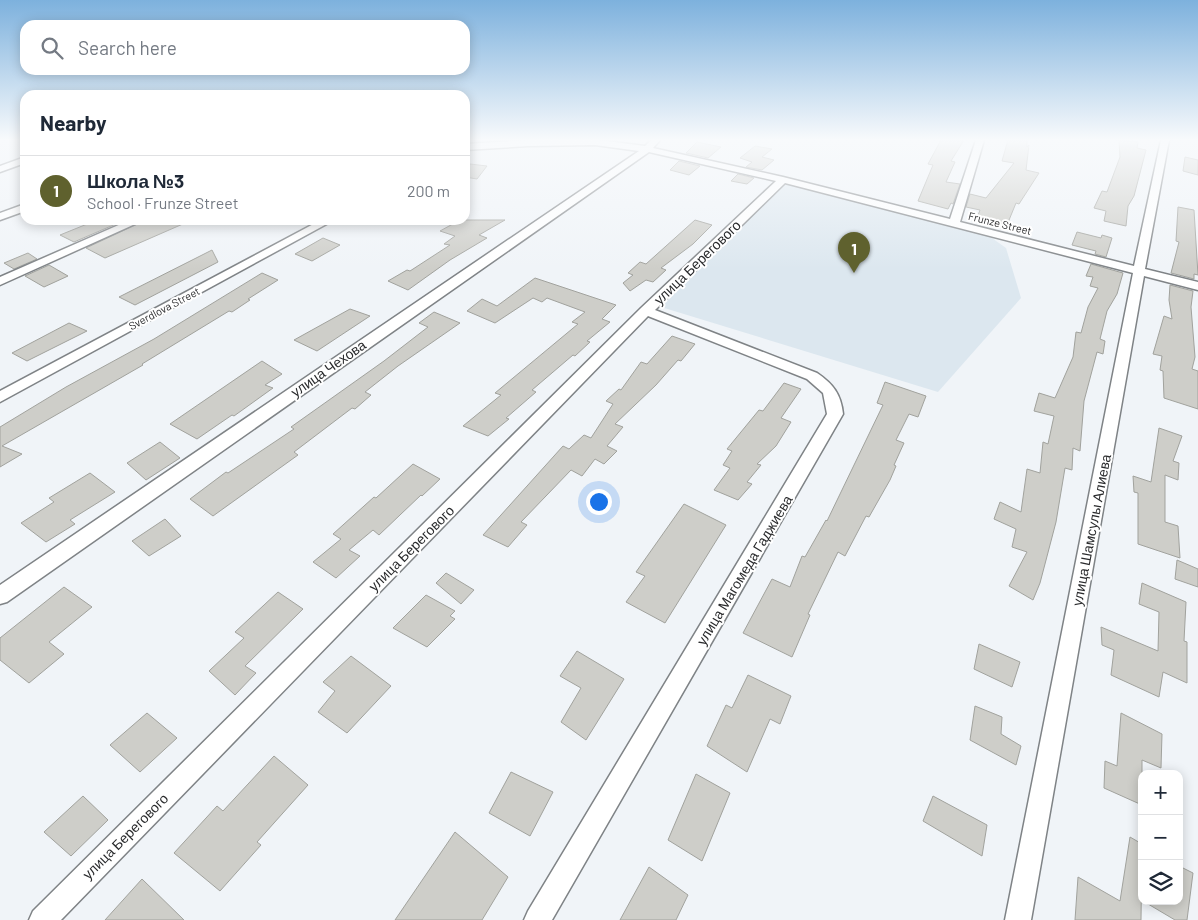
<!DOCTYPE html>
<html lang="en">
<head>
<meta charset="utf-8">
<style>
  body { margin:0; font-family:Barlow,sans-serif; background:#f6f6f7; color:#1f2937 }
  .controls { position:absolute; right:15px; bottom:15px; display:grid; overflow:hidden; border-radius:10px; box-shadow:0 2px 12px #0003 }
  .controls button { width:45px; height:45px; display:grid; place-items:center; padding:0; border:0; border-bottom:1px solid #e0e1e3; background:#fff; color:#1f2937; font:25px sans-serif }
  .you { position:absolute; left:598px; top:501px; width:18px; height:18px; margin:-12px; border:4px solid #fff; border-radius:50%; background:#1a73e8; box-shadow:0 0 0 8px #1a73e833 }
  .badge { display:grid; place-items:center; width:32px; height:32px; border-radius:50%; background:#5f612e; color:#fff; font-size:16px; font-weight:700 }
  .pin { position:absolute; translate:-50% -41px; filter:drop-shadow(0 1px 2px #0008) }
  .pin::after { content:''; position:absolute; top:26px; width:18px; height:15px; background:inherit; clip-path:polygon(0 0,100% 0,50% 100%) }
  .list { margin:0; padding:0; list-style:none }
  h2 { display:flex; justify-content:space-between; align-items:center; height:65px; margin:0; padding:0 20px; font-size:21px }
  h2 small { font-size:16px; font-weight:400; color:#747a83 }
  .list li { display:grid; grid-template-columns:32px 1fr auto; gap:15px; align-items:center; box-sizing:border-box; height:70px; padding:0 20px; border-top:1px solid #e0e1e3 }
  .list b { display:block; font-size:19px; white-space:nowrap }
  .list p { margin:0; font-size:16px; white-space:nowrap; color:#747a83 }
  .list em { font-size:16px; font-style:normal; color:#747a83 }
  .icon { flex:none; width:28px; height:28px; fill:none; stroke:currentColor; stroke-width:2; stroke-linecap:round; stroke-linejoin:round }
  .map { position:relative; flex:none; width:1198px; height:920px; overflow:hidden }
  .search { position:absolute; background:#fff; box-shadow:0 2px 12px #0003; left:20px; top:20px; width:450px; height:55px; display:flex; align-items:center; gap:12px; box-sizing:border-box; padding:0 18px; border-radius:15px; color:#747a83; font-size:19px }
  .panel { position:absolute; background:#fff; box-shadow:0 2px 12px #0003; left:20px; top:90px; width:450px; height:135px; border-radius:15px }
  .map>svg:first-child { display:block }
</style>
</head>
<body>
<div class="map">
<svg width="1198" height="920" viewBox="0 0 1198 920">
  <rect width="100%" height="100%" fill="#f0f4f8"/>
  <!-- built -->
  <path fill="#dce7ef" d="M785,182L978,228L1006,248L1021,298L938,392L661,307Z"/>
  <!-- building -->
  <path fill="#cecec9" stroke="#a1a29d" d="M941,140H964L951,161L955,162L946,182L960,184L953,204L951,203L948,209L918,201L933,165L928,164Z
    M1008,140H1027V147L1029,145L1026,170L1039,173L1019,204L1016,203L1007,225L977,218L980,210L966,207L970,194L986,198L1014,163L1002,161Z
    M1119,140L1138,142L1137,148L1146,150L1134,196L1128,206L1126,226L1104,221L1106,211L1094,208L1102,191L1107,192L1120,157Z
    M697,142L721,147L708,158L686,153Z
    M755,146L772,149L762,157L774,160L762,170L746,167L752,162L740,158Z
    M1185,157L1198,160V175L1183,171Z
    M679,161L700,166L689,175L670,170Z
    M470,164L487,166L477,179L465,177V170Z
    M738,174L754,178L747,184L731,181Z
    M1178,207L1194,210L1198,275L1194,274V279L1171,273L1179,242L1176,241Z
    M97,220H125L74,242L60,235Z
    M146,220H192L105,258L86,248Z
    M460,220H505L479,235L487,238L450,260L408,290L388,281L407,270L410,271L450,245L444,244L455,236L440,231Z
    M695,220L712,225L693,244L661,268L666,270L653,282L646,280L630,291L623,283L633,275L628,273L640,262L646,264Z
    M1077,232L1101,238L1102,235L1112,238L1106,257L1095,254L1096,251L1072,245Z
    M323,238L340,245L312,261L295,254Z
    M212,250L218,262L135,305L119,297Z
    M28,253L37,259L14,269L4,263Z
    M1091,264L1123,273L1117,294L1107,311L1100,339L1105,341L1103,354L1097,352L1084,401L1080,451L1073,448L1072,470L1065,468L1056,522L1040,583L1033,600L1009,586L1027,552L1012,547L1016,529L994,519L1000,502L1021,512L1027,469L1040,473L1043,442L1048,444L1054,416L1034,411L1039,393L1055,398L1073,357L1076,332L1081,333L1088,307L1098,288L1090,286L1093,277L1086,276Z
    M49,265L68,276L44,287L25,276Z
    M262,273L278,280L248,299L250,300L232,312L229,311L142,364L143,365L2,446L22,454L0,467V427L66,387L154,339Z
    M535,278L616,305L602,319L610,322L587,341L590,342L575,356L573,355L532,390L536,392L506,418L509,419L488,436L463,426L501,395L495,393L578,324L572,322L585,312L547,298L542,302L533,298L495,323L467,311L482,299L497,306Z
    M1170,285L1193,291L1191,307L1195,357L1192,369L1198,371V409L1164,398L1163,371L1160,370L1162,356L1153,354L1164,316L1172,319L1169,300Z
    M350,309L370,316L317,351L294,340Z
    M434,312L460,323L398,366L365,392L371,395L355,409L352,408L294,452L298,455L213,516L190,499L226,472L228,473L294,429L291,427L384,361L428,327L419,323Z
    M69,323L87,331L27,361L12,353Z
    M672,336L695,344L681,361L678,360L656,385L615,424L623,427L607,446L617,451L604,464L595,459L582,476L571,470L521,522L527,525L508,547L483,535L563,446L569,449L584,435L591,438L613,404L606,401L619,389L621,390L641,362L647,364Z
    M262,361L282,374L265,385L273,388L234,416L232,415L197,439L170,424Z
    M885,382L926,396L918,417L909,414L896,440L904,443L894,465L896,466L890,480L869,517L866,516L845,556L838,552L808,614L810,615L792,657L743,633L772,579L790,587L802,556L805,557L826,520L827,521L883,405L877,403Z
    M784,383L801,389L781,418L791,422L776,446L757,464L761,465L747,482L752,484L738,500L714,490L730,468L723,465L732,451L727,449L759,410L763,411Z
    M1159,428L1182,436L1173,461L1179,463L1178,480L1165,475V522L1178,526L1180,558L1138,544V493L1134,492L1133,476L1151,482Z
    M160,442L180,458L146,480L127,463Z
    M413,464L440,479L422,496L421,495L379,535L373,530L349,550L360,556L336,578L313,562L341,539L333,534L374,497L376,498Z
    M90,473L115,492L70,520L75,524L46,542L21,523L54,502L49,498Z
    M684,504L726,525L665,623L626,602L645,576L636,572Z
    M165,519L181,536L149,556L132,541Z
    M1177,560L1198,569V587L1175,579Z
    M446,573L474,590L461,604L436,583Z
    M1142,583L1186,602L1184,641L1187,642V683L1163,672L1159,697L1111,675L1114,650L1102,645L1101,627L1158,651L1159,612L1139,604Z
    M64,587L92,607L49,642L64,654L29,683L0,660V638Z
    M278,592L303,609L245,666L256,673L235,695L209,671L244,638L235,632Z
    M426,595L455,611L450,616L455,619L427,647L393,628Z
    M979,644L1020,662L1012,687L974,669Z
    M577,651L624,679L586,740L561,722L581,688L560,676Z
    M351,656L391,686L347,733L318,712L335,691L323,682Z
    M748,675L791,696L780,724L770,719L747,772L707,746L726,705L732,708Z
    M975,706L1002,717L1001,734L1021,746L1016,765L970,740Z
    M147,713L177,738L140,772L110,745Z
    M1121,713L1162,734L1161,768L1142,760V805L1104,788L1105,761L1117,766Z
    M274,756L308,785L257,842L261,845L220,891L174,853L217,806L223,811Z
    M511,772L553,792L530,836L489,813Z
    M696,774L730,793L702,861L668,840Z
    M83,796L108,820L71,856L44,832Z
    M933,796L987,825L982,856L923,821Z
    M455,832L508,877L482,920H395Z
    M1130,837L1142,844L1141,920H1075L1078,877L1120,901Z
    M1179,866L1193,873L1187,920H1175L1143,901H1179Z
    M649,867L688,895L676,920H620Z
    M142,879L184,920H105Z"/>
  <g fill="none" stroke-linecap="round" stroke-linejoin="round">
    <defs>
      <path id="street" d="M528,140H599L645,146L651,140H660L653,148L783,177L950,219L976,140H984L960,222L1134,266L1161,140H1169L1145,269L1198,282V290L1144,276L1031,920H1005L1133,273L785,183L655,310L817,373C833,384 841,394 843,414L552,920H524L528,911L827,414L823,393L807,379L648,316L61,920H29L33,911L641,308L776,181L649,152L7,602L0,604V585L639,151L595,145L528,146L465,150V144Z
        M25,157V163L0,172V166Z
        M25,204V211L0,220V213Z
        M130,220H144L0,285V277Z
        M321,220H334L0,402V391Z"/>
    </defs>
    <!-- street casing -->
    <use href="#street" stroke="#7f8386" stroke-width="3"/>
    <!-- street -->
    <use href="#street" fill="#fff" fill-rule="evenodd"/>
  </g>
  <!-- sky -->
  <linearGradient id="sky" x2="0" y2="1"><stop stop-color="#7db1dd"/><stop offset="0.52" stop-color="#f8fafc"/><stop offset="1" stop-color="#f8fafc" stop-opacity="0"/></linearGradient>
  <rect width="1198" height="269" fill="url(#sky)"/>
  <g text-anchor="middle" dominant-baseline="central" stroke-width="4" stroke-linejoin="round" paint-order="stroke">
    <!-- far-street labels -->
    <g font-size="11" fill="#2a2b2d" stroke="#fff">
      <text transform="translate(1000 223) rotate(14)">Frunze Street</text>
      <text transform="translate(164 308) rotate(-28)">Sverdlova Street</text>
    </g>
    <!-- street labels -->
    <g font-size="14" fill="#2a2b2d" stroke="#fff">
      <text transform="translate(697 262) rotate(-44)">улица Берегового</text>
      <text transform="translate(328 368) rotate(-35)">улица Чехова</text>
      <text transform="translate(1091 530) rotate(-79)">улица Шамсулы Алиева</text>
      <text transform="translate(411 548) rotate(-45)">улица Берегового</text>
      <text transform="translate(744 570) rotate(-59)">улица Магомеда Гаджиева</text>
      <text transform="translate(125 836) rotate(-45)">улица Берегового</text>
    </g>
  </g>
</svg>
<div class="controls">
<button>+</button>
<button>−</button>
<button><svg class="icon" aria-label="layers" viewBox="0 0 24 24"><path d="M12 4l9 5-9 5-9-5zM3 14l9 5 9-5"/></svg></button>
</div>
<div class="you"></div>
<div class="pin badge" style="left:854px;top:273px">1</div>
<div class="search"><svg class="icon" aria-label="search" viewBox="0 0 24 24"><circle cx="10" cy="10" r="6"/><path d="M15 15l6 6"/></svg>Search here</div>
<section class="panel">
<h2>Nearby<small></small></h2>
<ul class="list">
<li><span class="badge">1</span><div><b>Школа №3</b><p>School · Frunze Street</p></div><em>200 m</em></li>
</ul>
</section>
</div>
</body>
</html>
